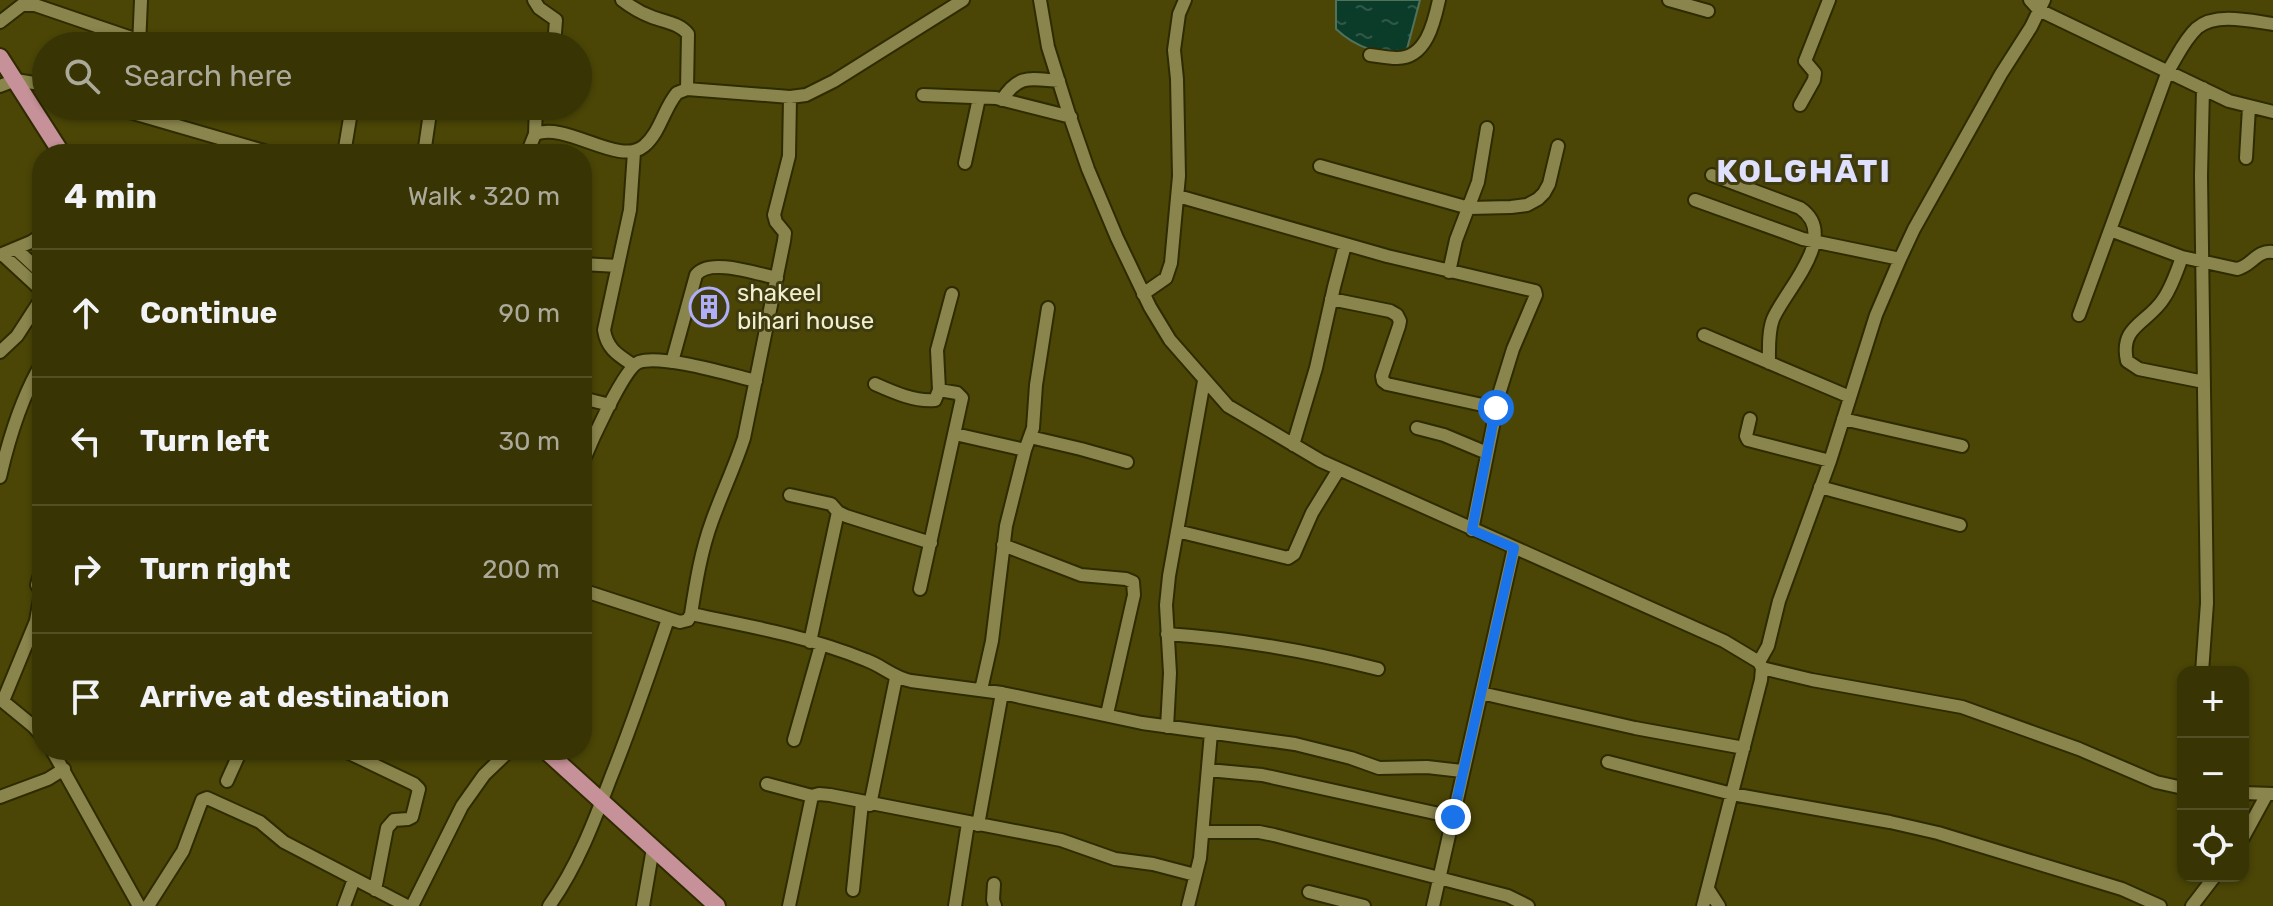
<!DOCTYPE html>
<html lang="en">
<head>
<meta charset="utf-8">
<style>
  body { margin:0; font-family:Rubik,sans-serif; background:#3f3c0e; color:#f1f3f6 }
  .controls { position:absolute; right:24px; bottom:24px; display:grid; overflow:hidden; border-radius:16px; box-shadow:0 2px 6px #0004 }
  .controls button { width:72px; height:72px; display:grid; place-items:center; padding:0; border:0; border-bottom:2px solid #524f26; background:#383404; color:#f1f3f6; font:40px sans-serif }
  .stop { position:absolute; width:24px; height:24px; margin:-18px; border:6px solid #1a73e8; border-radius:50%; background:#fff }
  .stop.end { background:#1a73e8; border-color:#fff; box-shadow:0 2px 8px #0008 }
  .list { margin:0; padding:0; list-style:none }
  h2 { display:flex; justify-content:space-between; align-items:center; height:104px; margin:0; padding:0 32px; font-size:34px }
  h2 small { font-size:26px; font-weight:400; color:#abaa9a }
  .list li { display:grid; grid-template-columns:52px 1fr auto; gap:24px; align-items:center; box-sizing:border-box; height:128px; padding:0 32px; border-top:2px solid #524f26 }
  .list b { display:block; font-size:30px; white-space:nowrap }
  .list em { font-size:26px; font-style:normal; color:#abaa9a }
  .icon { flex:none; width:44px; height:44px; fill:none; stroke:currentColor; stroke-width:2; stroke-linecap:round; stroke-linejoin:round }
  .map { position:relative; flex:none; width:2273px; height:906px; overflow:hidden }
  .search { position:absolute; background:#383404; box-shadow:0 2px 6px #0004; left:32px; top:32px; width:560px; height:88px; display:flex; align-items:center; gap:20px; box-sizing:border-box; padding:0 28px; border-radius:44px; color:#abaa9a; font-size:30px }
  .panel { position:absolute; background:#383404; box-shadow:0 2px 6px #0004; left:32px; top:144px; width:560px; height:616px; border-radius:32px }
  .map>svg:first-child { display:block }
</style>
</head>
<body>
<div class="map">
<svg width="2273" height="906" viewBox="0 0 2273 906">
  <defs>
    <pattern id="water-ripples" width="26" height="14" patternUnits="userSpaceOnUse" patternTransform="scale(2)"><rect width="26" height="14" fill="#0b3c2a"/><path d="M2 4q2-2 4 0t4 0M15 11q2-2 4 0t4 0" fill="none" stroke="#2f5848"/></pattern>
  </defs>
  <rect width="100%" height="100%" fill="#4b4606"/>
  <!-- water -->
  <path fill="url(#water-ripples)" stroke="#50725c" stroke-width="2" d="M1336,0H1420L1407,49C1384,60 1353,45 1336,29Z"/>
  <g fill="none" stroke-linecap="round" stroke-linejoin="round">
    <!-- stream -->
    <path stroke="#50725c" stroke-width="3" d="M204,154L203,149L222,154"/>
    <defs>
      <path id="minor" d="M534,0L539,8L556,20L554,46
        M622,0C631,7 641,13 652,17C665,22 679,23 688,34L687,89
        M1040,0L1048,47L1069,114L1088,169L1117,238L1150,307L1170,340L1228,406L1321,461L1724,641L1759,662L1762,668L1761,680L1703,906
        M1669,0L1708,11
        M2030,0L2039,10L2229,101L2273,112
        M0,22L22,5H35L155,46
        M139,46L141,0
        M1370,55C1379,56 1388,58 1396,58C1426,59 1434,23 1439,0
        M0,86L16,80L46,85
        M923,95L996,98L1071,117
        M1002,100C1019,73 1031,79 1059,81
        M1800,105L1814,80L1815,73L1805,61L1829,0
        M109,106L274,154
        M535,134L536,106
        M344,154L352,106
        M424,154L431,106
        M527,154L535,134C566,121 619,167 644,146C660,133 664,108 677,93L687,89L790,97L806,95L834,81L963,0
        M2246,158L2249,107
        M965,163L979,98
        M1320,166L1469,208L1511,207L1527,205L1538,199L1544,193L1549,184L1558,146
        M1712,175L1800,208C1841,236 1785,290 1773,319C1768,332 1769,349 1769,363
        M1178,196L1387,256L1535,291L1536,295L1513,349L1500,391L1472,530
        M1695,200L1803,239L1900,259
        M2110,230L2182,257L2237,269C2252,266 2256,250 2273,252
        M16,249L42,273
        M0,255L31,242L42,235
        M2182,257C2177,271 2172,286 2164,298C2149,323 2119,325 2127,361L2139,369L2204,382
        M582,264L618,266
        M1449,272L1456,240L1478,182L1487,128
        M1143,294L1166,278L1171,263L1179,176L1177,79L1174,50L1179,14L1185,0
        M1331,299L1390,311L1397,315L1400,321L1399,326L1382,376L1383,381L1387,384L1496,408
        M2079,315L2168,71C2177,57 2184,40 2197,28C2216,12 2251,21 2273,24
        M1704,335L1850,397
        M0,352L17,336L41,299V293L39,288L2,254
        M672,362L696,275C709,257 757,274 777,278
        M633,365C618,355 607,349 604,330L630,210L634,152
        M875,384C893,392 915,402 935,400L939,390L957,393L962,398L920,589
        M939,390L937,350L952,294
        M582,398L610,405
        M1750,419L1746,436L1748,440L1830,461
        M1843,419L1962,446
        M1417,428L1444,435L1487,453
        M955,434L1025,450
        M1030,437L1081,449L1127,462
        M1293,445L1316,368L1334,287L1345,245
        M582,464C589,447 624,367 639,362C662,354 731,375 756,381
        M0,477C9,438 21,398 42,363
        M1820,487L1960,525
        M790,495L831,504L838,512L846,516L931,543
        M1177,531L1288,558L1294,554L1312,513L1339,469
        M1003,545L1081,575L1126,579L1133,582L1134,595L1107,714
        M42,567L37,585L42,593
        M582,590L680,622L688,620L691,614C750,626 810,637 866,660C883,666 892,677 911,681L1002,693L1142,723L1295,744L1351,758L1379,768L1427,767L1462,771
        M691,614C696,582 701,551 712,521C722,493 735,466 744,438L784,241L785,233L776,222L774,215L789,156L790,97
        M1167,634C1239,639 1308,651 1378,669
        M810,642L838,512
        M1759,662L1768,646L1779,601L1830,461L1876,315L1900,259L1914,229L2001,74L2031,27L2044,0
        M1762,668L1812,680L1962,707L2079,749L2156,782L2183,788
        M2202,672L2207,603L2201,176L2203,88
        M981,690L992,641L1006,526L1025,450L1033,428L1036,385L1048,308
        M1481,693L1635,728L1744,748
        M0,699L33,726L42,736
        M3,701L36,621L41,593
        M1167,727L1170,673L1166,605L1169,576L1204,381
        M794,740L821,645
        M52,750L139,906
        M343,750L414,784L419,789L412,817L408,819L394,820L387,828L375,890
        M1608,762L1732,794L1890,822L1938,833L2122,889L2160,906
        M1208,770L1262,775L1453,817
        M227,781L241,750
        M767,784L812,796L819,794L830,795L1061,840L1115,859L1153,864L1195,875
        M2243,793L2273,794
        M0,797L48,779L64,769
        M870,805L896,678
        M978,825L1002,693
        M1203,832H1259L1274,835L1508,896L1528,906
        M2243,838L2267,794
        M994,884L993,900L995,906
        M1708,889L1719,906
        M853,890L862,803
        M1309,892L1364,906
        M148,906L183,851L202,800L207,798L260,822L284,842L407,906
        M344,906L354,879
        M412,906L462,806L484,775L510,750
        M549,906C577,867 594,822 611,777C632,725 650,672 668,619
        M643,906L653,848
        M789,906L812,796
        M955,906L968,823
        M1188,906L1200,858L1211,733
        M1433,906L1514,548
        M2192,906L2215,876"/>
      <path id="major" d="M0,57L62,154
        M545,750L717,906"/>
    </defs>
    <!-- minor casing -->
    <use href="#minor" stroke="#2f2b00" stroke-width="16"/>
    <!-- major casing -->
    <use href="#major" stroke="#2f2b00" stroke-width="20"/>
    <!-- minor -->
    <use href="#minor" stroke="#8a854c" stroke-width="12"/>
    <!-- major -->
    <use href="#major" stroke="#c69198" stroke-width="16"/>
  </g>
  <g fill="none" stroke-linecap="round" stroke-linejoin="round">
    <!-- route -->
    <path stroke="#1a73e8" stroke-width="10" d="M1453,817L1514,548L1472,530L1496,408"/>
  </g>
  <!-- icons -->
  <defs>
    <symbol id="building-ring" viewBox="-11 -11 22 22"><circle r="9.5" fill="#3f3b0e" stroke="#afaefa" stroke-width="1.5"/><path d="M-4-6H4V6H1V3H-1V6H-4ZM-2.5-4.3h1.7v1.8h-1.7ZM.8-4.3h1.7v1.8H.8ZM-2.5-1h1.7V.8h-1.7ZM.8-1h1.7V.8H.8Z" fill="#afaefa"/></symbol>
  </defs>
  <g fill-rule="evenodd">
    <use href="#building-ring" x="687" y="285" width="44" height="44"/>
  </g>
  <g text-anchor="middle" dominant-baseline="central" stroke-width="6" stroke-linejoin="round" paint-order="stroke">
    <!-- poi labels -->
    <g font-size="24" fill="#f1efd1" stroke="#3f3b0e" text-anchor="start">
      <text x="737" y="293">shakeel<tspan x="737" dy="28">bihari house</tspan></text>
    </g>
    <!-- district labels -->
    <g font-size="32" font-weight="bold" letter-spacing="2" fill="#dfe0fe" stroke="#3f3b0e">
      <text x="1804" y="171">KOLGHĀTI</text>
    </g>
  </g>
</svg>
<div class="controls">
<button>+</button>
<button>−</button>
<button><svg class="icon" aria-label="locate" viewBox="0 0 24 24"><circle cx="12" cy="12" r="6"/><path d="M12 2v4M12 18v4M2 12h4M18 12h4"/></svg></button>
</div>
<div class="stop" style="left:1496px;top:408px"></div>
<div class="stop end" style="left:1453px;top:817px"></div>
<div class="search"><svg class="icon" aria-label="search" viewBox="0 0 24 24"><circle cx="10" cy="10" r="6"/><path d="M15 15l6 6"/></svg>Search here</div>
<section class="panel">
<h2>4 min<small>Walk · 320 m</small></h2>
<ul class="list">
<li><svg class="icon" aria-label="ahead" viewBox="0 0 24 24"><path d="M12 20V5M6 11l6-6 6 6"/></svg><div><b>Continue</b></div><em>90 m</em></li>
<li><svg class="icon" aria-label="left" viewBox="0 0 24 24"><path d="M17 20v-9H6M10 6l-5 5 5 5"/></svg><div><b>Turn left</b></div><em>30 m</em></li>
<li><svg class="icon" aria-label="right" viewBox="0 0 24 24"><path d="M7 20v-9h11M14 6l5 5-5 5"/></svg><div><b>Turn right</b></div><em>200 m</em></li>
<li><svg class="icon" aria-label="arrive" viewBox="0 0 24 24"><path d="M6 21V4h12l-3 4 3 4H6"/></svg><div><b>Arrive at destination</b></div></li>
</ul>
</section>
</div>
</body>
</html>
